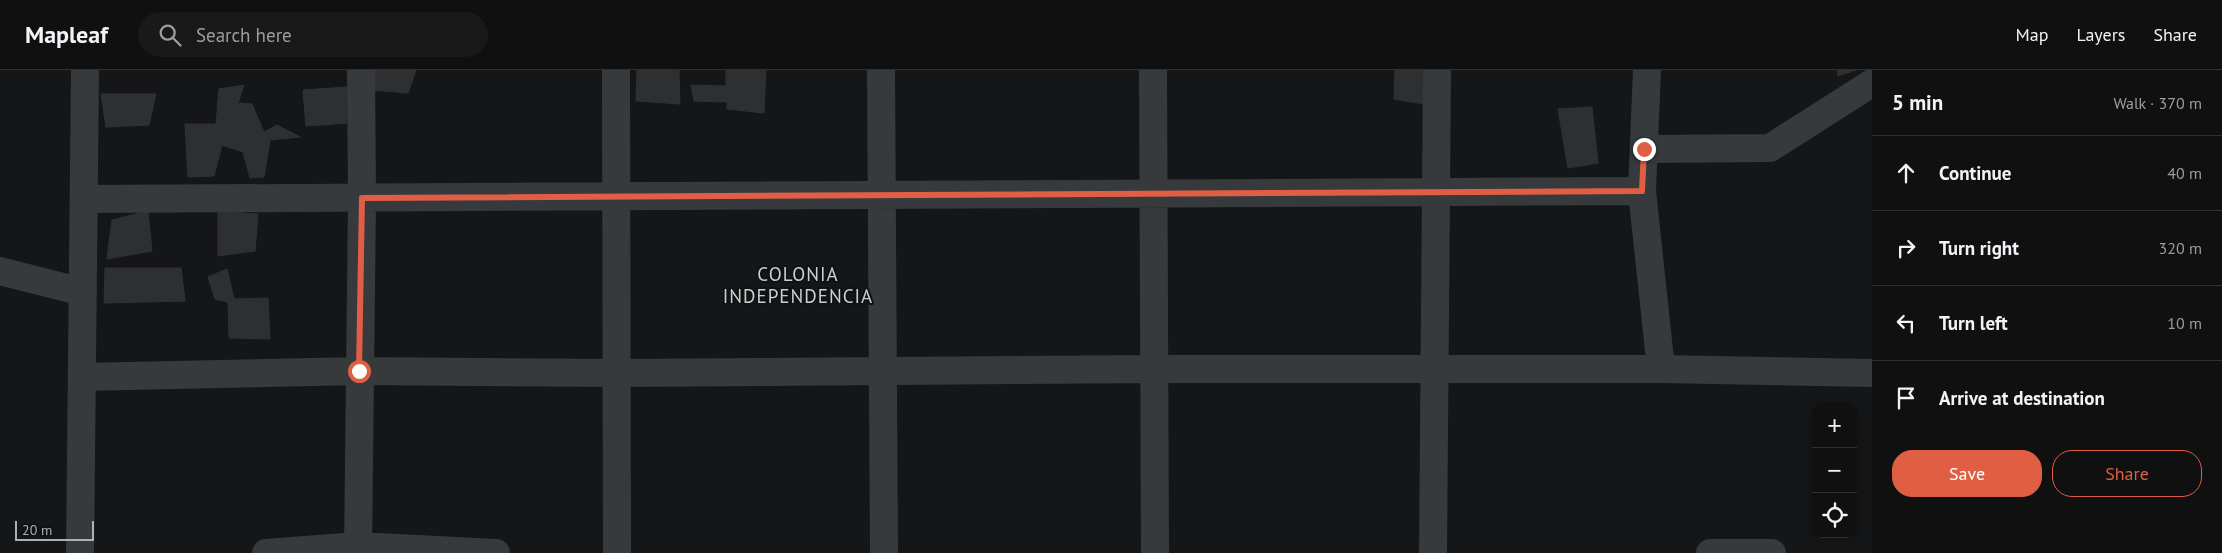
<!DOCTYPE html>
<html lang="en">
<head>
<meta charset="utf-8">
<style>
  body { margin:0; font-family:"PT Sans",sans-serif; background:#19191a; color:#f1f3f6 }
  .controls { position:absolute; right:15px; bottom:15px; display:grid; overflow:hidden; border-radius:10px; box-shadow:0 2px 12px #0003 }
  .controls button { width:45px; height:45px; display:grid; place-items:center; padding:0; border:0; border-bottom:1px solid #303031; background:#101011; color:#f1f3f6; font:25px sans-serif }
  .scale { position:absolute; left:15px; bottom:12px; width:79px; box-sizing:border-box; padding-left:5px; border:2px solid #a9b3b6; border-top:0; font-size:14px; line-height:18px; white-space:nowrap; color:#a9b3b6; -webkit-text-stroke:4px #101112; paint-order:stroke }
  .stop { position:absolute; width:15px; height:15px; margin:-11px; border:4px solid #e05f44; border-radius:50%; background:#fff }
  .stop.end { background:#e05f44; border-color:#fff; box-shadow:0 1px 5px #0008 }
  .list { margin:0; padding:0; list-style:none }
  h2 { display:flex; justify-content:space-between; align-items:center; height:65px; margin:0; padding:0 20px; font-size:21px }
  h2 small { font-size:16px; font-weight:400; color:#9c9d9f }
  .list li { display:grid; grid-template-columns:32px 1fr auto; gap:15px; align-items:center; box-sizing:border-box; height:75px; padding:0 20px; border-top:1px solid #303031 }
  .list b { display:block; font-size:19px; white-space:nowrap }
  .list em { font-size:16px; font-style:normal; color:#9c9d9f }
  .actions { display:flex; gap:10px; padding:15px 20px }
  .actions a { flex:1; padding:11px 0; border:1px solid #e05f44; border-radius:20px; text-align:center; font-size:18px; color:#e05f44 }
  .actions .main { background:#e05f44; color:#fff }
  .icon { flex:none; width:28px; height:28px; fill:none; stroke:currentColor; stroke-width:2; stroke-linecap:round; stroke-linejoin:round }
  .map { position:relative; flex:none; width:1872px; height:483px; overflow:hidden }
  header { display:flex; align-items:center; gap:30px; box-sizing:border-box; height:70px; padding:0 25px; background:#101011; border-bottom:1px solid #303031 }
  header strong { font-size:24px }
  nav { display:flex; gap:28px; margin-inline-start:auto; font-size:18px }
  .search { width:350px; height:45px; background:#19191a; display:flex; align-items:center; gap:12px; box-sizing:border-box; padding:0 18px; border-radius:28px; color:#9c9d9f; font-size:19px }
  main { display:flex }
  aside { flex:1; background:#101011 }
  .map>svg:first-child { display:block }
</style>
</head>
<body>
<header>
<strong>Mapleaf</strong>
<div class="search"><svg class="icon" aria-label="search" viewBox="0 0 24 24"><circle cx="10" cy="10" r="6"/><path d="M15 15l6 6"/></svg>Search here</div>
<nav><a>Map</a><a>Layers</a><a>Share</a></nav>
</header>
<main>
<div class="map">
<svg width="1872" height="483" viewBox="0 0 1872 483">
  <rect width="100%" height="100%" fill="#151617"/>
  <!-- building -->
  <path fill="#2e2f31" stroke="#303133" d="M368,0H416L408,23L371,20Z
    M637,0H679L680,34L636,31Z
    M726,0H766L764,43L727,39V32L694,31L691,15L726,16Z
    M1395,0H1431L1430,35L1394,29Z
    M1837,0H1856L1838,6Z
    M244,15L238,33L252,34L264,62L277,55L300,67L270,70L264,107L250,108L243,82L222,75L214,106L188,107L185,54H216L219,19Z
    M347,17V53L306,56L303,20Z
    M101,24H156L149,55L106,57Z
    M1592,37L1598,93L1568,98L1558,39Z
    M148,141L152,181L107,189L112,150Z
    M218,141L258,144L255,181L218,186Z
    M105,198H181L185,231L104,233Z
    M227,199L234,229L268,228L270,269L229,268L228,232L215,229L208,207Z"/>
  <g fill="none" stroke-linecap="round" stroke-linejoin="round">
    <!-- minor -->
    <path stroke="#373a3c" stroke-width="28" d="M616,0L617,483
      M881,0L884,483
      M1153,0L1155,483
      M1647,0L1642,121L1661,299
      M1644,79L1770,78L1872,13
      M84,129L1642,121
      M0,201L83,222
      M82,307L359,301L617,303L1154,299H1661L1872,303
      M80,483L85,0
      M266,483L358,476L496,483
      M358,483L362,128L361,0
      M1433,483L1437,0
      M1710,483H1772"/>
  </g>
  <g fill="none" stroke-linecap="round" stroke-linejoin="round">
    <!-- route -->
    <path stroke="#e05f44" stroke-width="6" d="M359,301L362,128L1642,121L1644,79"/>
  </g>
  <g text-anchor="middle" dominant-baseline="central" stroke-width="4" stroke-linejoin="round" paint-order="stroke">
    <!-- neighbourhood labels -->
    <g font-size="19" letter-spacing="1" fill="#c9d0d2" stroke="#101112">
      <text x="798" y="204">COLONIA<tspan x="798" dy="22">INDEPENDENCIA</tspan></text>
    </g>
  </g>
</svg>
<div class="controls">
<button>+</button>
<button>−</button>
<button><svg class="icon" aria-label="locate" viewBox="0 0 24 24"><circle cx="12" cy="12" r="6"/><path d="M12 2v4M12 18v4M2 12h4M18 12h4"/></svg></button>
</div>
<div class="scale">20 m</div>
<div class="stop" style="left:359px;top:301px"></div>
<div class="stop end" style="left:1644px;top:79px"></div>
</div>
<aside>
<h2>5 min<small>Walk · 370 m</small></h2>
<ul class="list">
<li><svg class="icon" aria-label="ahead" viewBox="0 0 24 24"><path d="M12 20V5M6 11l6-6 6 6"/></svg><div><b>Continue</b></div><em>40 m</em></li>
<li><svg class="icon" aria-label="right" viewBox="0 0 24 24"><path d="M7 20v-9h11M14 6l5 5-5 5"/></svg><div><b>Turn right</b></div><em>320 m</em></li>
<li><svg class="icon" aria-label="left" viewBox="0 0 24 24"><path d="M17 20v-9H6M10 6l-5 5 5 5"/></svg><div><b>Turn left</b></div><em>10 m</em></li>
<li><svg class="icon" aria-label="arrive" viewBox="0 0 24 24"><path d="M6 21V4h12l-3 4 3 4H6"/></svg><div><b>Arrive at destination</b></div></li>
</ul>
<div class="actions"><a class="main">Save</a><a>Share</a></div>
</aside>
</main>
</body>
</html>
